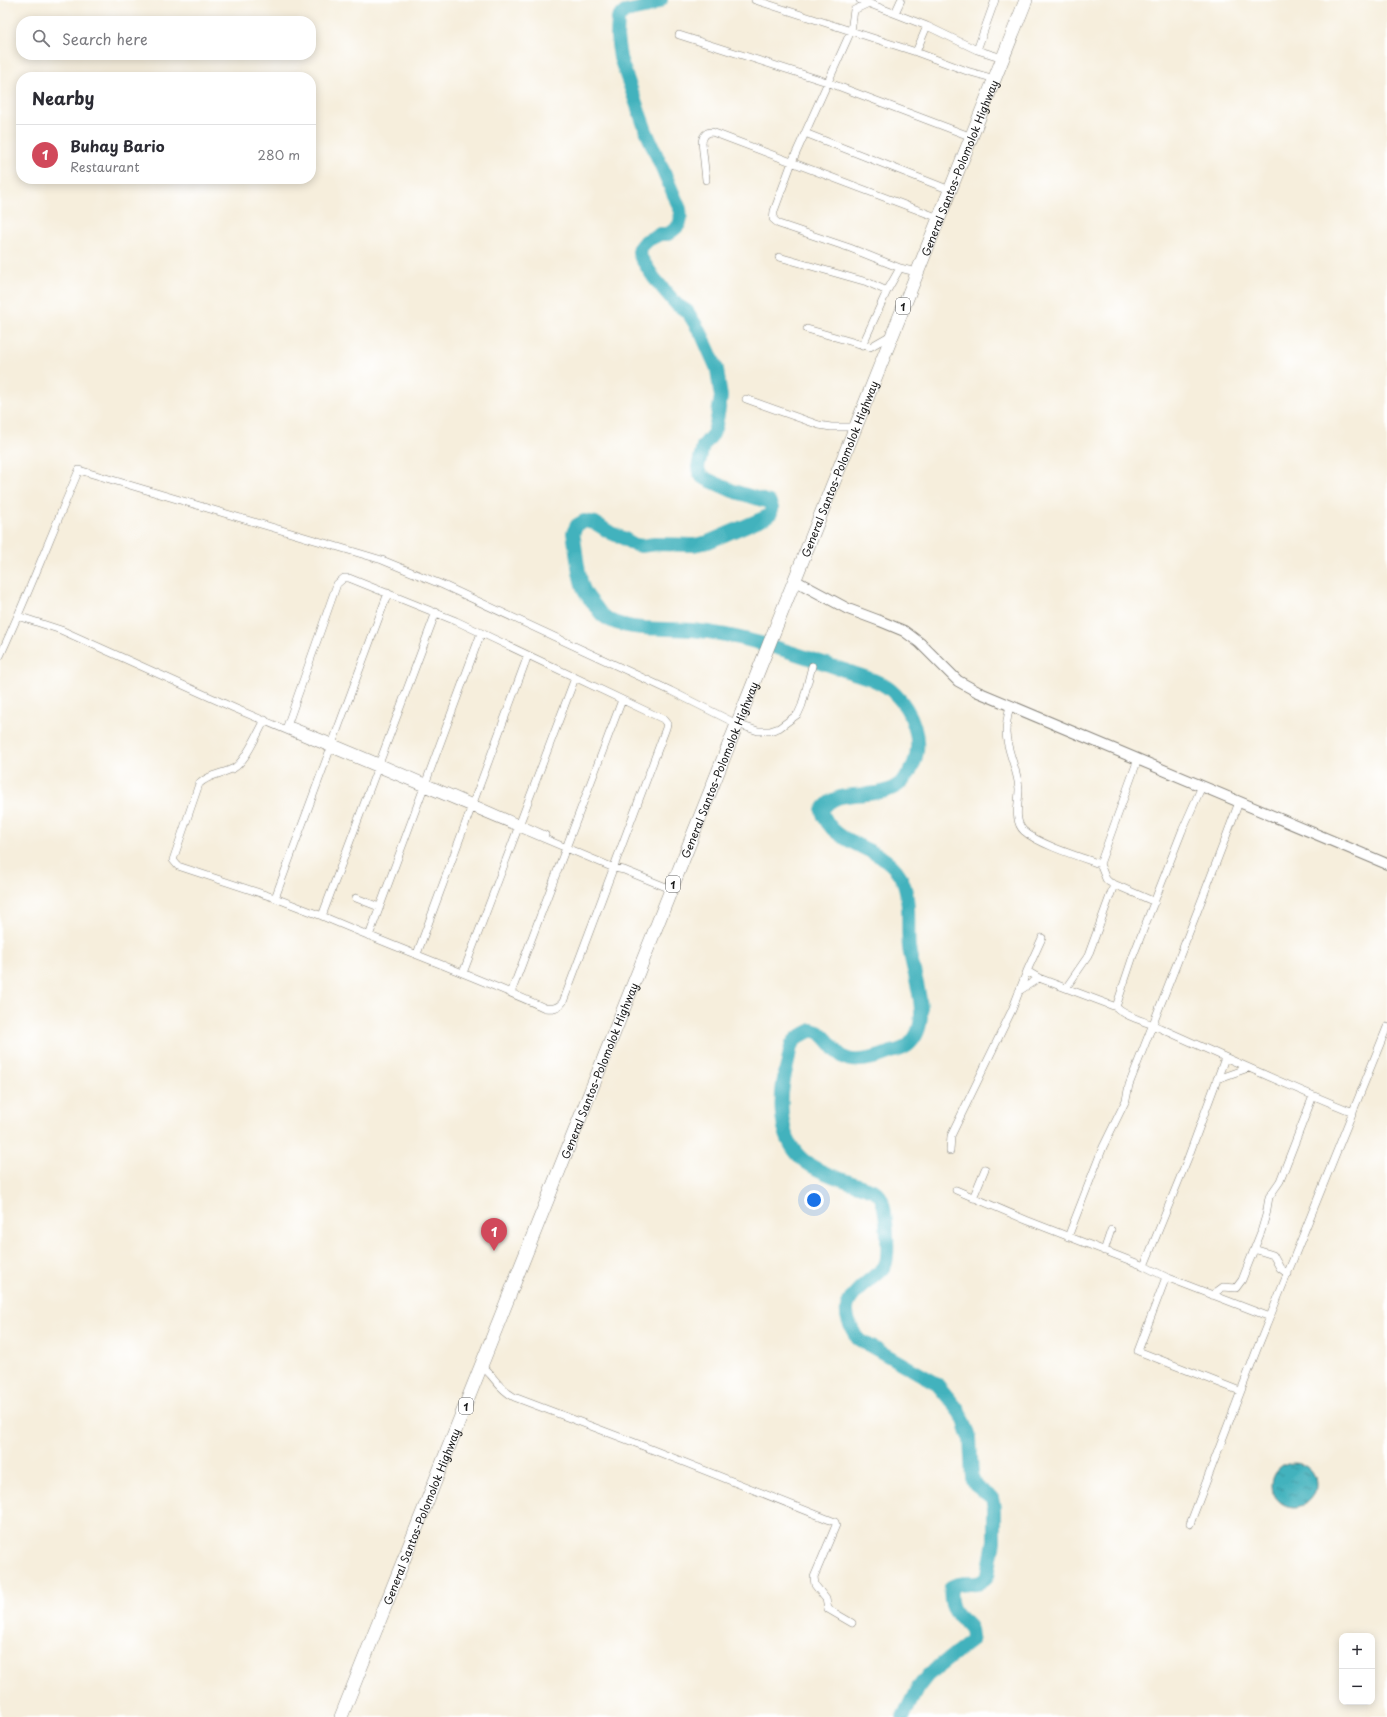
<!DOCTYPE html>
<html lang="en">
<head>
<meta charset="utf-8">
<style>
  body { margin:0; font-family:"Playpen Sans",sans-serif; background:#f7f7f7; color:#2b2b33 }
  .controls { position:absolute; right:12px; bottom:12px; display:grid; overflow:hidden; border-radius:8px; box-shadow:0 2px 10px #0003 }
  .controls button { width:36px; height:36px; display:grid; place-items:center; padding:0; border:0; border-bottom:1px solid #e1e1e2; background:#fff; color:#2b2b33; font:20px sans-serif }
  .you { position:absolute; left:814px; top:1200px; width:14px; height:14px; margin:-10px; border:3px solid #fff; border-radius:50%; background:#1a73e8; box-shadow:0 0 0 6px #1a73e833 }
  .badge { display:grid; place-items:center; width:26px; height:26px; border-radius:50%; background:#d1495b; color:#fff; font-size:13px; font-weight:700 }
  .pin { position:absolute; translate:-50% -33px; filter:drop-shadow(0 1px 2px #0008) }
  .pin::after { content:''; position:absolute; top:21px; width:14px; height:12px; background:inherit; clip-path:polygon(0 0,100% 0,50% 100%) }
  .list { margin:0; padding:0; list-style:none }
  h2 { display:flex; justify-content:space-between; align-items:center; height:52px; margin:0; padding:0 16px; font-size:17px }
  h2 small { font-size:13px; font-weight:400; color:#7c7c81 }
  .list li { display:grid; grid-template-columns:26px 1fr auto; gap:12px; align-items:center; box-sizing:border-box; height:60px; padding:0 16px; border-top:1px solid #e1e1e2 }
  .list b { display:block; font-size:15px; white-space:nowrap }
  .list p { margin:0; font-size:13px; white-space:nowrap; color:#7c7c81 }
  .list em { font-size:13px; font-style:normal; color:#7c7c81 }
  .icon { flex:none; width:22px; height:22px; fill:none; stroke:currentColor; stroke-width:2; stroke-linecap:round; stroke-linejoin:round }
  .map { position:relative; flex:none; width:1387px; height:1717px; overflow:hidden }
  .search { position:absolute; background:#fff; box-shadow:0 2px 10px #0003; left:16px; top:16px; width:300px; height:44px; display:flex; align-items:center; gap:10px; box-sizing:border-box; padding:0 14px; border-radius:16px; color:#7c7c81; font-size:15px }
  .panel { position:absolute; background:#fff; box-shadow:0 2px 10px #0003; left:16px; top:72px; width:300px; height:112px; border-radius:16px }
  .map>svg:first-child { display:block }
</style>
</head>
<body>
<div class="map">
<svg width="1387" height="1717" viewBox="0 0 1387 1717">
  <defs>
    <pattern id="water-ripples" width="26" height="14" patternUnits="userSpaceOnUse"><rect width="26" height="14" fill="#43b2bd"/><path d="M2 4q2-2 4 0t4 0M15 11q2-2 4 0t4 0" fill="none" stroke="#379099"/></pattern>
  </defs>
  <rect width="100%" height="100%" fill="#fff"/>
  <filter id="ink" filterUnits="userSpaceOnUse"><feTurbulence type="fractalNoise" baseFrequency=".025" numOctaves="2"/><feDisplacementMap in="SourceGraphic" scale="8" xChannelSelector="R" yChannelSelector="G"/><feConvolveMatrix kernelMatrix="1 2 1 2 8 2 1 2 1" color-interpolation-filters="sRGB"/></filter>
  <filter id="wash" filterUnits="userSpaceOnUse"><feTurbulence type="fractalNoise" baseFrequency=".012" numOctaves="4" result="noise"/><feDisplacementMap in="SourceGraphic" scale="16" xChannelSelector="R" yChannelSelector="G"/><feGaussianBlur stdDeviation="0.9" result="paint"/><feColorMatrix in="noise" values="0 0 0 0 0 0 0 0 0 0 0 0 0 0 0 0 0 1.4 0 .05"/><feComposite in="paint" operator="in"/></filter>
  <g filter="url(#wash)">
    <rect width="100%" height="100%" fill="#f6eedc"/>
    <!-- water -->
    <path fill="url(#water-ripples)" stroke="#30676c" d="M1272 1485a22 22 0 1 1 44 0a22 22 0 1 1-44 0Z"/>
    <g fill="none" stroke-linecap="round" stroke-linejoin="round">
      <!-- river -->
      <path stroke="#43b2bd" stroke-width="14" d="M661,0L648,7L625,12L618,18L617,37L620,58L646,131L680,209C682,224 680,226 668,234H660L646,241L640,247L639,252L641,258L654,278L677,305L687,311L702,335L717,369L719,384L721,397L716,425L713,434L703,446L698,467L699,472L702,477L733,491L769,502L772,508L771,513L766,517L708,542L694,545L655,544L641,546L633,544L623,538L611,533L595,523L584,521L577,525L573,533C576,547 578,578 584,590C586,596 592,601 596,607C598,610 601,614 603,616C625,633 666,627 692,630C744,635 794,653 844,670C861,676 882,680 895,694C912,711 923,739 914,763C894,815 840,778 822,811C833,850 889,844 903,882C911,902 907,927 909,948C913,976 935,1024 907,1046C903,1049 896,1051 891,1052C879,1057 864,1061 852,1060C838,1059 831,1041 820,1033C818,1032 814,1031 812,1030C805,1033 796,1037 792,1044C790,1049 789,1056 788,1062C779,1093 776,1135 802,1159C818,1174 854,1183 875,1191C877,1193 880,1195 881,1198C886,1207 890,1256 885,1265C883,1270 876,1274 872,1278C846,1299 838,1309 858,1339L936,1383L956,1407L964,1420L970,1438L972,1478L975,1485L992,1498L994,1508V1541L988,1575C979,1590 965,1578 951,1587C950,1596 950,1605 955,1612C963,1624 975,1623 971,1641L928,1675L917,1689L903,1717"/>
    </g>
  </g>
  <g filter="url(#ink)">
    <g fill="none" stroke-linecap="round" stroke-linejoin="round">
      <defs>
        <path id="street" d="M755,0L916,52L967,71L995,79
          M860,0L927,26L977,50L1003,58
          M869,3L854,10L851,31L792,162L774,211L773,219L779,224L850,248L900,268
          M895,13L901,0
          M679,35L827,82L972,137
          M977,50L995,0
          M916,52L927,26
          M805,133L950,190
          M706,180L702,142C703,136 706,132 712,132L939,218
          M779,257L867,282L887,291
          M807,329L870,347L891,335
          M862,346L887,291L900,268L916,272
          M746,399L819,425L831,427H855
          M18,616L61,630L234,708L614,868L624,870L671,889
          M0,656C28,595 52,532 79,470L382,560L443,585L671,691L737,724L758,731H770L779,728L798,714L802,705L812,666
          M1010,705C1008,714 1006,723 1006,733C1007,752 1018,770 1019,789C1019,802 1013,821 1024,831C1038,844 1080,857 1100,864
          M265,720C258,732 246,761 234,768C223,774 209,774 199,784L173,860L178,866L275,898L322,916
          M292,726C378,760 461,798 545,835
          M286,729L337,584L344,578H349L456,621L663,719L667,724L666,728L563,1002C558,1008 553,1009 545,1008C472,975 396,948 322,916L436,612
          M1138,759L1100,864L1106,879L1109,882L1155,902
          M1202,786L1182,831L1133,956L1116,1007C1127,1018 1146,1021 1160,1028C1224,1057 1288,1086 1353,1112
          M275,898L388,593
          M356,898L379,907
          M369,936L481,633
          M1042,938L1027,971L1039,978L1116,1007
          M417,954L528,655
          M463,973L575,678
          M1066,988L1088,956L1114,885
          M1019,991L1039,978
          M511,993L622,700
          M1217,1079L1248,1068
          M950,1151L951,1136L1012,1010L1027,971
          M956,1190L1026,1220L1144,1266
          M973,1198L985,1169
          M1068,1237L1103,1147L1126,1100L1129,1085C1166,990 1204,897 1239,802
          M1254,1249L1273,1255L1280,1268L1288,1274
          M1104,1251L1111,1230
          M1166,1277L1144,1266L1188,1158L1225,1058
          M1212,1295L1223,1287L1236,1288L1242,1280L1261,1232L1266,1215L1269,1197L1280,1181L1313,1096
          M481,1366C495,1376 497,1388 514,1397L633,1442L835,1522L836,1525L814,1577L815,1585L826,1599L828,1609L852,1623
          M1240,1391L1138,1351L1166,1277L1270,1317
          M1190,1524L1257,1349L1387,1027"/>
        <path id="secondary" d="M794,580L848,609L880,621L904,631L920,643L958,681L978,692L1387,864"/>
        <g id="highway">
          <path id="s1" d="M341,1717L1026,0"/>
        </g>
      </defs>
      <!-- street casing -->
      <use href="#street" stroke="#89857c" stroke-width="8"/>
      <!-- secondary casing -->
      <use href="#secondary" stroke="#89857c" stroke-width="12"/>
      <!-- highway casing -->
      <use href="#highway" stroke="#89857c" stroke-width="14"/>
      <!-- street -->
      <use href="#street" stroke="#fff" stroke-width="7"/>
      <!-- secondary -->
      <use href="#secondary" stroke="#fff" stroke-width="10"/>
      <!-- highway -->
      <use href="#highway" stroke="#fff" stroke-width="13"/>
    </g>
  </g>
  <g text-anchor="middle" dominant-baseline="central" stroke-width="3" stroke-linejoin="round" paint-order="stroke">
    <!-- shield labels -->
    <g fill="#fff" stroke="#606060" stroke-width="1">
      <rect x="896" y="298" width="14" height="16" rx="3"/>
      <rect x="666" y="876" width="14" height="16" rx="3"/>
      <rect x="459" y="1398" width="14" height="16" rx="3"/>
    </g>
    <g font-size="10" font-weight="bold" fill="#1c1c1c">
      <text x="903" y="306">1</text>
      <text x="673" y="884">1</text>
      <text x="466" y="1406">1</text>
    </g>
    <!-- street labels -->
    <g font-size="11" fill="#1c1c1c" stroke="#fff">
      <text stroke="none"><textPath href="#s1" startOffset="1668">General Santos-Polomolok Highway</textPath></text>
      <text stroke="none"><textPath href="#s1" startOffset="1344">General Santos-Polomolok Highway</textPath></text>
      <text stroke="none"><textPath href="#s1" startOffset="1020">General Santos-Polomolok Highway</textPath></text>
      <text stroke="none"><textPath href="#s1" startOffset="696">General Santos-Polomolok Highway</textPath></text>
      <text stroke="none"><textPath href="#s1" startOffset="216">General Santos-Polomolok Highway</textPath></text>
    </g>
  </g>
</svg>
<div class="controls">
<button>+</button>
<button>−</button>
</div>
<div class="you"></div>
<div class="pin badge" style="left:494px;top:1251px">1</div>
<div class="search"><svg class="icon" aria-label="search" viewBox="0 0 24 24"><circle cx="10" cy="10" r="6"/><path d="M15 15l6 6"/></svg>Search here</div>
<section class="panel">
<h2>Nearby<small></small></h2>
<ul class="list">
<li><span class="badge">1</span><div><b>Buhay Bario</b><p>Restaurant</p></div><em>280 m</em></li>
</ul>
</section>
</div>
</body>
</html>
